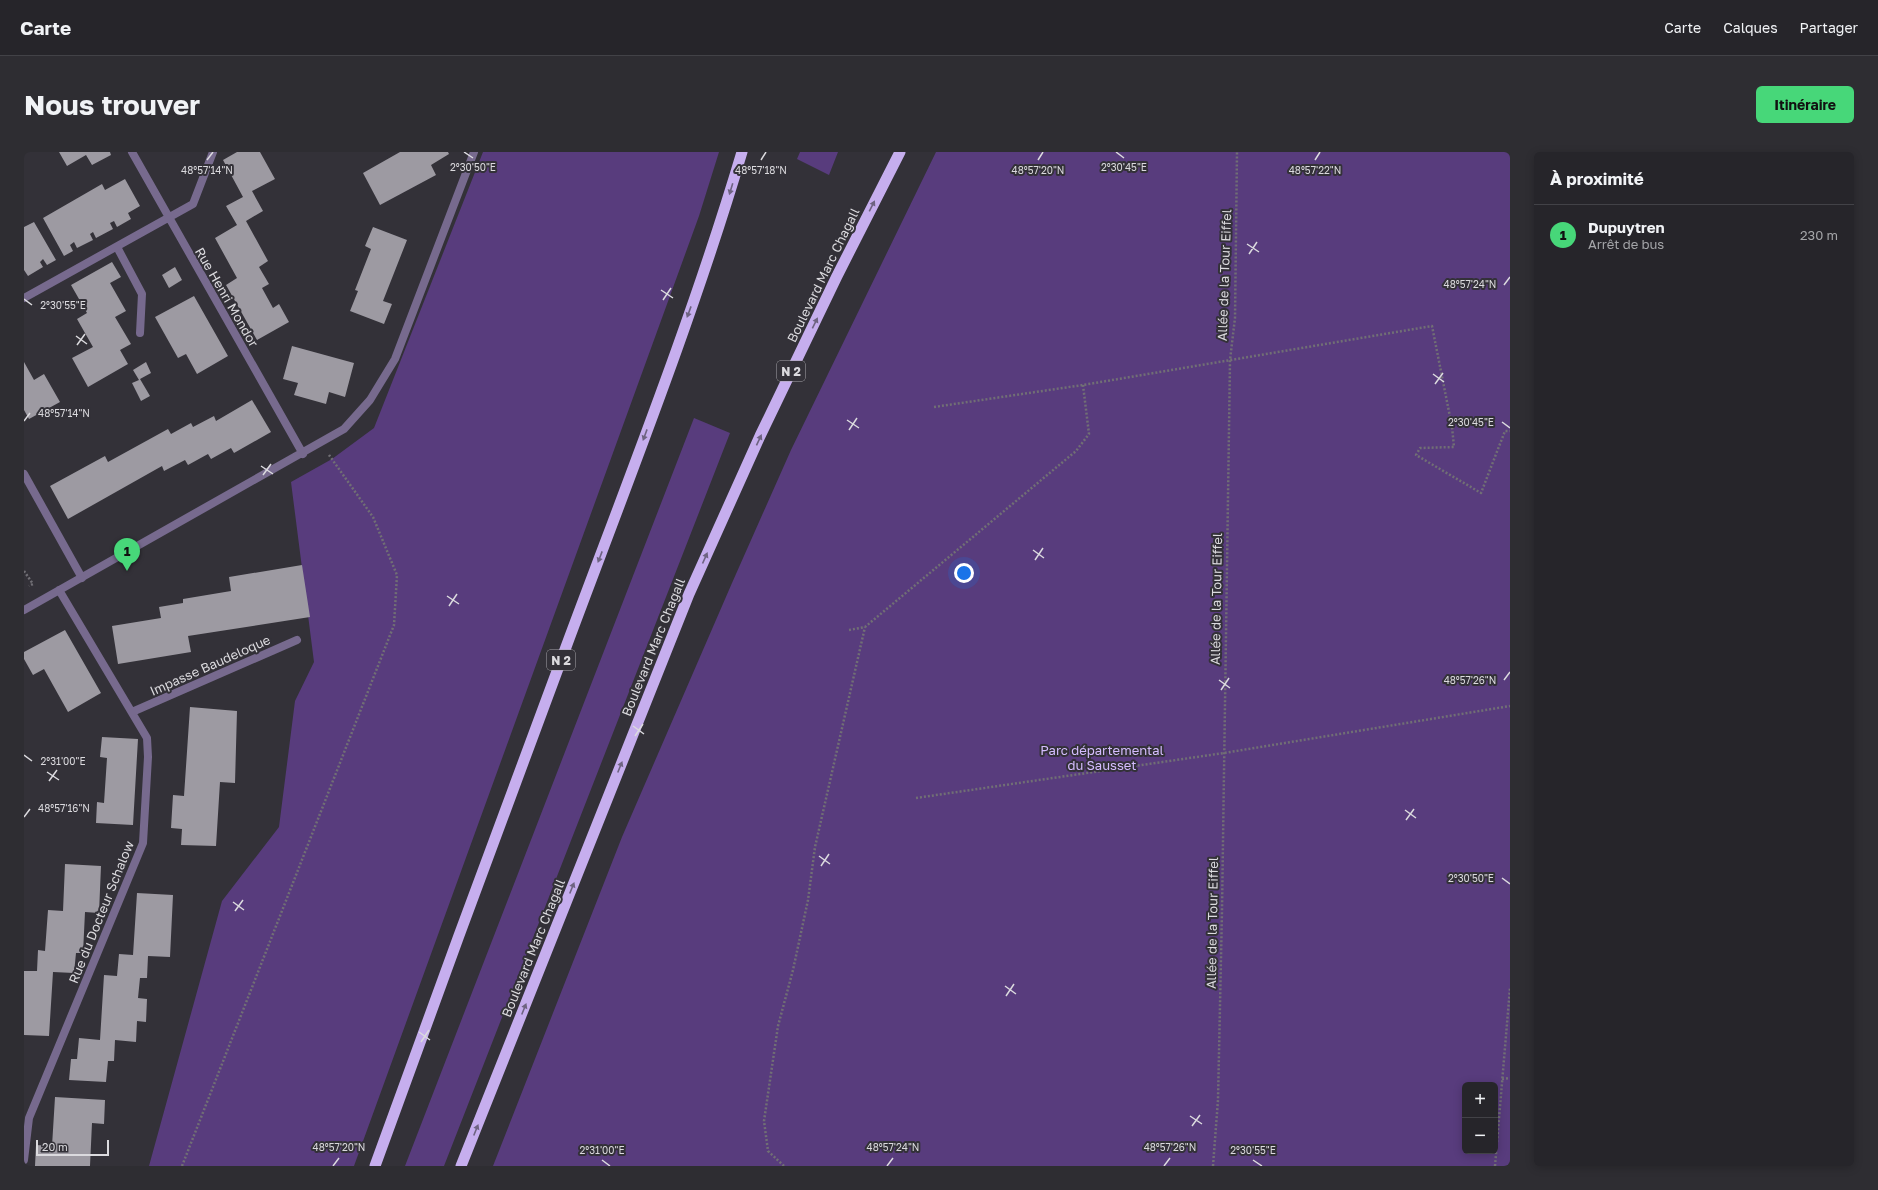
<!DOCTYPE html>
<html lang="fr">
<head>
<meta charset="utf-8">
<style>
  body { margin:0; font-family:"Golos Text",sans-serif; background:#2e2d32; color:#f1f3f6 }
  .controls { position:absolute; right:12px; bottom:12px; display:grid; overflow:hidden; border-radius:6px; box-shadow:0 2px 10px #0003 }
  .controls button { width:36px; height:36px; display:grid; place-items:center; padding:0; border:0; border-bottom:1px solid #424247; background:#26252a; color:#f1f3f6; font:20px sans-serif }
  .scale { position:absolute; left:12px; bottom:10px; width:73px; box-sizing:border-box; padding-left:4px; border:2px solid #dbdade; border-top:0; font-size:11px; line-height:14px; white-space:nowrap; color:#dbdade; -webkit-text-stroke:3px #333138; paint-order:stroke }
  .you { position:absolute; left:940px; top:421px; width:14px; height:14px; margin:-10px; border:3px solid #fff; border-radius:50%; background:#1a73e8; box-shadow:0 0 0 6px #1a73e833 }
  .badge { display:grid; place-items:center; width:26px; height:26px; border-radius:50%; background:#47d779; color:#111; font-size:13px; font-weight:700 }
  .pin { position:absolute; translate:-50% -33px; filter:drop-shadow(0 1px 2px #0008) }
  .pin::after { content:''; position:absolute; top:21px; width:14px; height:12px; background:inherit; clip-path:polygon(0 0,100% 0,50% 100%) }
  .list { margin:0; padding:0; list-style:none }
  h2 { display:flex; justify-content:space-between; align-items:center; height:52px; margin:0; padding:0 16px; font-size:17px }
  h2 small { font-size:13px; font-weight:400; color:#a4a5a8 }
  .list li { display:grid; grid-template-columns:26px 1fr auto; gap:12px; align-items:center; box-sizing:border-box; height:60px; padding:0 16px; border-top:1px solid #424247 }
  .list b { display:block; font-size:15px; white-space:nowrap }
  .list p { margin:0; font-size:13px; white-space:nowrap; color:#a4a5a8 }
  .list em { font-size:13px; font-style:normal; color:#a4a5a8 }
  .map { position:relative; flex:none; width:1486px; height:1014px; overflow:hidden; border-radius:6px }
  header { display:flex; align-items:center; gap:24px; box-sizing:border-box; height:56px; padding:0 20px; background:#26252a; border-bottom:1px solid #424247 }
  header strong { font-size:19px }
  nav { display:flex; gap:22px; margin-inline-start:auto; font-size:14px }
  .intro { display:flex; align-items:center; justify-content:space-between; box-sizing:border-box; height:96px; padding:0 24px }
  h1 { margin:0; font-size:28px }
  .button { padding:10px 18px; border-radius:6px; background:#47d779; color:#111; font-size:14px; font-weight:700 }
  main { display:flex; gap:24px; padding:0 24px }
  aside { flex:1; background:#26252a; border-radius:6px; box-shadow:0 2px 10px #0003 }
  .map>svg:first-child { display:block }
</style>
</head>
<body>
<header>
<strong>Carte</strong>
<nav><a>Carte</a><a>Calques</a><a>Partager</a></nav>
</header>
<div class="intro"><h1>Nous trouver</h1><a class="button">Itinéraire</a></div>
<main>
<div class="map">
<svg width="1486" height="1014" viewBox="0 0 1486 1014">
  <rect width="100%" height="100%" fill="#333138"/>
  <!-- green -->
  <path fill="#583c7d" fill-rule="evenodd" d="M459,0H695L675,64L330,1014H125L198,749L255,675L271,549L290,510L267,330L308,307L350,276Z
    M776,0H814L805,23L773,7Z
    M912,0H1486V1014H469L598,685L708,431L767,298ZM1441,933H1471V999H1441Z
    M670,266L706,281L420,1014H381Z"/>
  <!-- building -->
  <path fill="#9d9aa2" d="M35,0H86L87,3L68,13L62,3L43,14Z
    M213,0H236L251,27L228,39L239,59L222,69L244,109L235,115L245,132L238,136L249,156L255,152L265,170L233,188L202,133L213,126L191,86L213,73L202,54L219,45L199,8Z
    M376,0H424L425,2L407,13L412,23L356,53L339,21Z
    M101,27L116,54L104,61L107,67L93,75L90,69L86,71L89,77L72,86L69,80L66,82L69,88L53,96L50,90L46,93L49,99L40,104L19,66L78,32L81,38Z
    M10,70L32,108L23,113L19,107L16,110L19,115L4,124L0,118V75Z
    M349,75L383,88L359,149L368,152L360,172L326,159L334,139L331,138L347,97L341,94Z
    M88,110L97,125L86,131L102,159L91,165L107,192L96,198L104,212L64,235L48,206L69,195L53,167L63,161L47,133Z
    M151,115L158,128L145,136L138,123Z
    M170,144L204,204L173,222L162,202L154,206L131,165Z
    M268,194L330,211L321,245L305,240L302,252L270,243L274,231L259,227Z
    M0,210L10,228L20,222L36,250L5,267L0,258Z
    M122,210L127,221L116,227L126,244L117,249L108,231L115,228L109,218Z
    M228,248L247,280L210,301L207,296L187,307L184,302L164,313L161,308L140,319L138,314L44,367L26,334L81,304L84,310L144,277L147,282L167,271L169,275L190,264L192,269Z
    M278,413L286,465L164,484L167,500L94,512L88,474L137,466L135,455L159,451V447L207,439L205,425Z
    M41,478L77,541L44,560L20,517L9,523L0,507V500Z
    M166,555L213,559L211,631L196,630L192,694L157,693L158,677L147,676L149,643L160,644Z
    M78,585L114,587L109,673L72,671L73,650L80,651L83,606L76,605Z
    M41,712L77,714L75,761L61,760L59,801H52L50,821L29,820L25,884L0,883V819H13L14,798L21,799L24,758L39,759Z
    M113,741L149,743L146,805L124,804L123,826H116L114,846L123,847L122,870L113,869L112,890L91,888L90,909H84L82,930L45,928L47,907H53L55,886L76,888L80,823L93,824L95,802L109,803Z
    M31,945L81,948L80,972L68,971L66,1014H11L12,993L28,994Z"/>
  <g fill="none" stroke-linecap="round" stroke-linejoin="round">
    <!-- path -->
    <path stroke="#716f75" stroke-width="2.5" stroke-dasharray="2 2" stroke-linecap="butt" d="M910,255L1059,233L1408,174L1428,275L1430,295L1396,296L1392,303L1457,341L1481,279H1486
      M0,419L9,432L5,434
      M825,478L841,475L1052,299L1065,282L1059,233
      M892,646L1200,601L1486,554
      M1478,927L1486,926
      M158,1014L370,473L373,423L349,365L305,303
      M760,1014L744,999L740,969L754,874L769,818L784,748L791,695L841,475
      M1189,1014L1194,948L1198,758L1206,208L1211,166L1213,0
      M1471,1014L1486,836"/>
    <!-- service -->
    <path stroke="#776a8e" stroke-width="8" d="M93,95L118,142L116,181"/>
    <!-- minor -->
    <path stroke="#776a8e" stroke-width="8" d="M108,0L279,302
      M0,146L169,52L189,0
      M0,322L58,426
      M0,458L320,277L346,248L371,207L450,0
      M108,560L273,488
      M0,1008L5,966L119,691L124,605L123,586L35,438"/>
    <!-- trunk -->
    <path stroke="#c6aeee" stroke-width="11" d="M351,1014C414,841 477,667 542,495C603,331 668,168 718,0
      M437,1014L665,442L736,284L813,124L876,0"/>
  </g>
  <!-- one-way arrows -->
  <defs><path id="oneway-solid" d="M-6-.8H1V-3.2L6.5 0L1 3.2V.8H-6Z"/></defs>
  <g fill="#6e6381">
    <use href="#oneway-solid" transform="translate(707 37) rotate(107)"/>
    <use href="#oneway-solid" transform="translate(848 54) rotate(-63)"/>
    <use href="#oneway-solid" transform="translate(665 160) rotate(110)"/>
    <use href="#oneway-solid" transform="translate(791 171) rotate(-64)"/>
    <use href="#oneway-solid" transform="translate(621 283) rotate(110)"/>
    <use href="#oneway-solid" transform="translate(735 288) rotate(-65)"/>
    <use href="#oneway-solid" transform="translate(576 405) rotate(111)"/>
    <use href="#oneway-solid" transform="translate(681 406) rotate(-66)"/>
    <use href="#oneway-solid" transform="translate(596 615) rotate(-68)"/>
    <use href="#oneway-solid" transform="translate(548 736) rotate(-68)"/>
    <use href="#oneway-solid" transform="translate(500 857) rotate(-68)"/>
    <use href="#oneway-solid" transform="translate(452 978) rotate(-68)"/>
  </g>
  <!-- ticks -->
  <path fill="none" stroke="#dbdade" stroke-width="1.5" d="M440,0L449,6M1092,0L1100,6M183,8L189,0M737,8L742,0M1014,8L1019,0M1291,8L1296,0M1223,92L1235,100M1225,102L1233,90M1480,133L1486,125M637,138L649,146M0,147L8,153M639,148L647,136M52,184L63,192M53,193L61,182M1409,222L1420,230M1411,232L1419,221M823,268L835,276M0,269L6,261M1478,270L1486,276M825,278L833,266M237,314L249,322M239,323L247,312M1009,398L1020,406M1011,408L1019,396M423,444L435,452M425,454L433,442M1195,528L1206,536M1480,528L1486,520M1197,538L1205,526M609,574L620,582M611,584L619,572M0,603L8,609M23,620L35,628M25,629L33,618M1381,658L1392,666M0,665L6,657M1382,668L1390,657M795,704L806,712M797,714L805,702M1478,726L1486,732M209,750L220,758M211,759L219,748M981,834L992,842M982,844L990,832M395,880L406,888M397,890L405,878M1166,964L1178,972M1168,974L1176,963M578,1008L586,1014M1229,1008L1238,1014M309,1014L315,1006M863,1014L869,1006M1140,1014L1146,1006"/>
  <g text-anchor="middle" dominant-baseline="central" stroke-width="4" stroke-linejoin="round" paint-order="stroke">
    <!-- shield labels -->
    <g fill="#333138" stroke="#a9a7ac" stroke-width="1">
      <rect x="753" y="209" width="28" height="20" rx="3"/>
      <rect x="523" y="498" width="28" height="20" rx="3"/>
    </g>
    <g font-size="12" font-weight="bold" fill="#dbdade">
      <text x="767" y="219">N 2</text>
      <text x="537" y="508">N 2</text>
    </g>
    <!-- street labels -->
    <g font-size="13" fill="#dbdade" stroke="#333138">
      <text transform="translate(799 123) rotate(-64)">Boulevard Marc Chagall</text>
      <text transform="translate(1200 123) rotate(-88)">Allée de la Tour Eiffel</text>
      <text transform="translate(203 145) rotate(60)">Rue Henri Mondor</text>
      <text transform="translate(1192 447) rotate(-89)">Allée de la Tour Eiffel</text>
      <text transform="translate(629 495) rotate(-68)">Boulevard Marc Chagall</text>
      <text transform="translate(186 513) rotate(-24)">Impasse Baudeloque</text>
      <text transform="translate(77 760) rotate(-68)">Rue du Docteur Schalow</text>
      <text transform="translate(1188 771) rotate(-89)">Allée de la Tour Eiffel</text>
      <text transform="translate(509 796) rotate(-68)">Boulevard Marc Chagall</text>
    </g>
    <!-- park labels -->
    <g font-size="13" fill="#d4bcfe" stroke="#333138">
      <text x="1078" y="598">Parc départemental<tspan x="1078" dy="15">du Sausset</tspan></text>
    </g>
  </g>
  <g font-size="10" text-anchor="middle" fill="#dbdade" stroke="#333138" stroke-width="4" stroke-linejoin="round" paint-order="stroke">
    <text x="449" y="19">2°30'50"E</text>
    <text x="1100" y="19">2°30'45"E</text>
    <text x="183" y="22">48°57'14"N</text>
    <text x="737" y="22">48°57'18"N</text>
    <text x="1014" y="22">48°57'20"N</text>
    <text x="1291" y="22">48°57'22"N</text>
    <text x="1446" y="136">48°57'24"N</text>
    <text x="39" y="157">2°30'55"E</text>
    <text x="40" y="265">48°57'14"N</text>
    <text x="1447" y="274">2°30'45"E</text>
    <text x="1446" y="532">48°57'26"N</text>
    <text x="39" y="613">2°31'00"E</text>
    <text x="40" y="660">48°57'16"N</text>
    <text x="1447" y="730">2°30'50"E</text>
    <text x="315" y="999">48°57'20"N</text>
    <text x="869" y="999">48°57'24"N</text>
    <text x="1146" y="999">48°57'26"N</text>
    <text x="578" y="1002">2°31'00"E</text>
    <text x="1229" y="1002">2°30'55"E</text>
  </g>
</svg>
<div class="controls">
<button>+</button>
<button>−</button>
</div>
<div class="scale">20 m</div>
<div class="you"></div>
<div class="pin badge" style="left:103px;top:419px">1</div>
</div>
<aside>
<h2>À proximité<small></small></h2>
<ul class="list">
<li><span class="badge">1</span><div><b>Dupuytren</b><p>Arrêt de bus</p></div><em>230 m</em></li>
</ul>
</aside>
</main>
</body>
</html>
